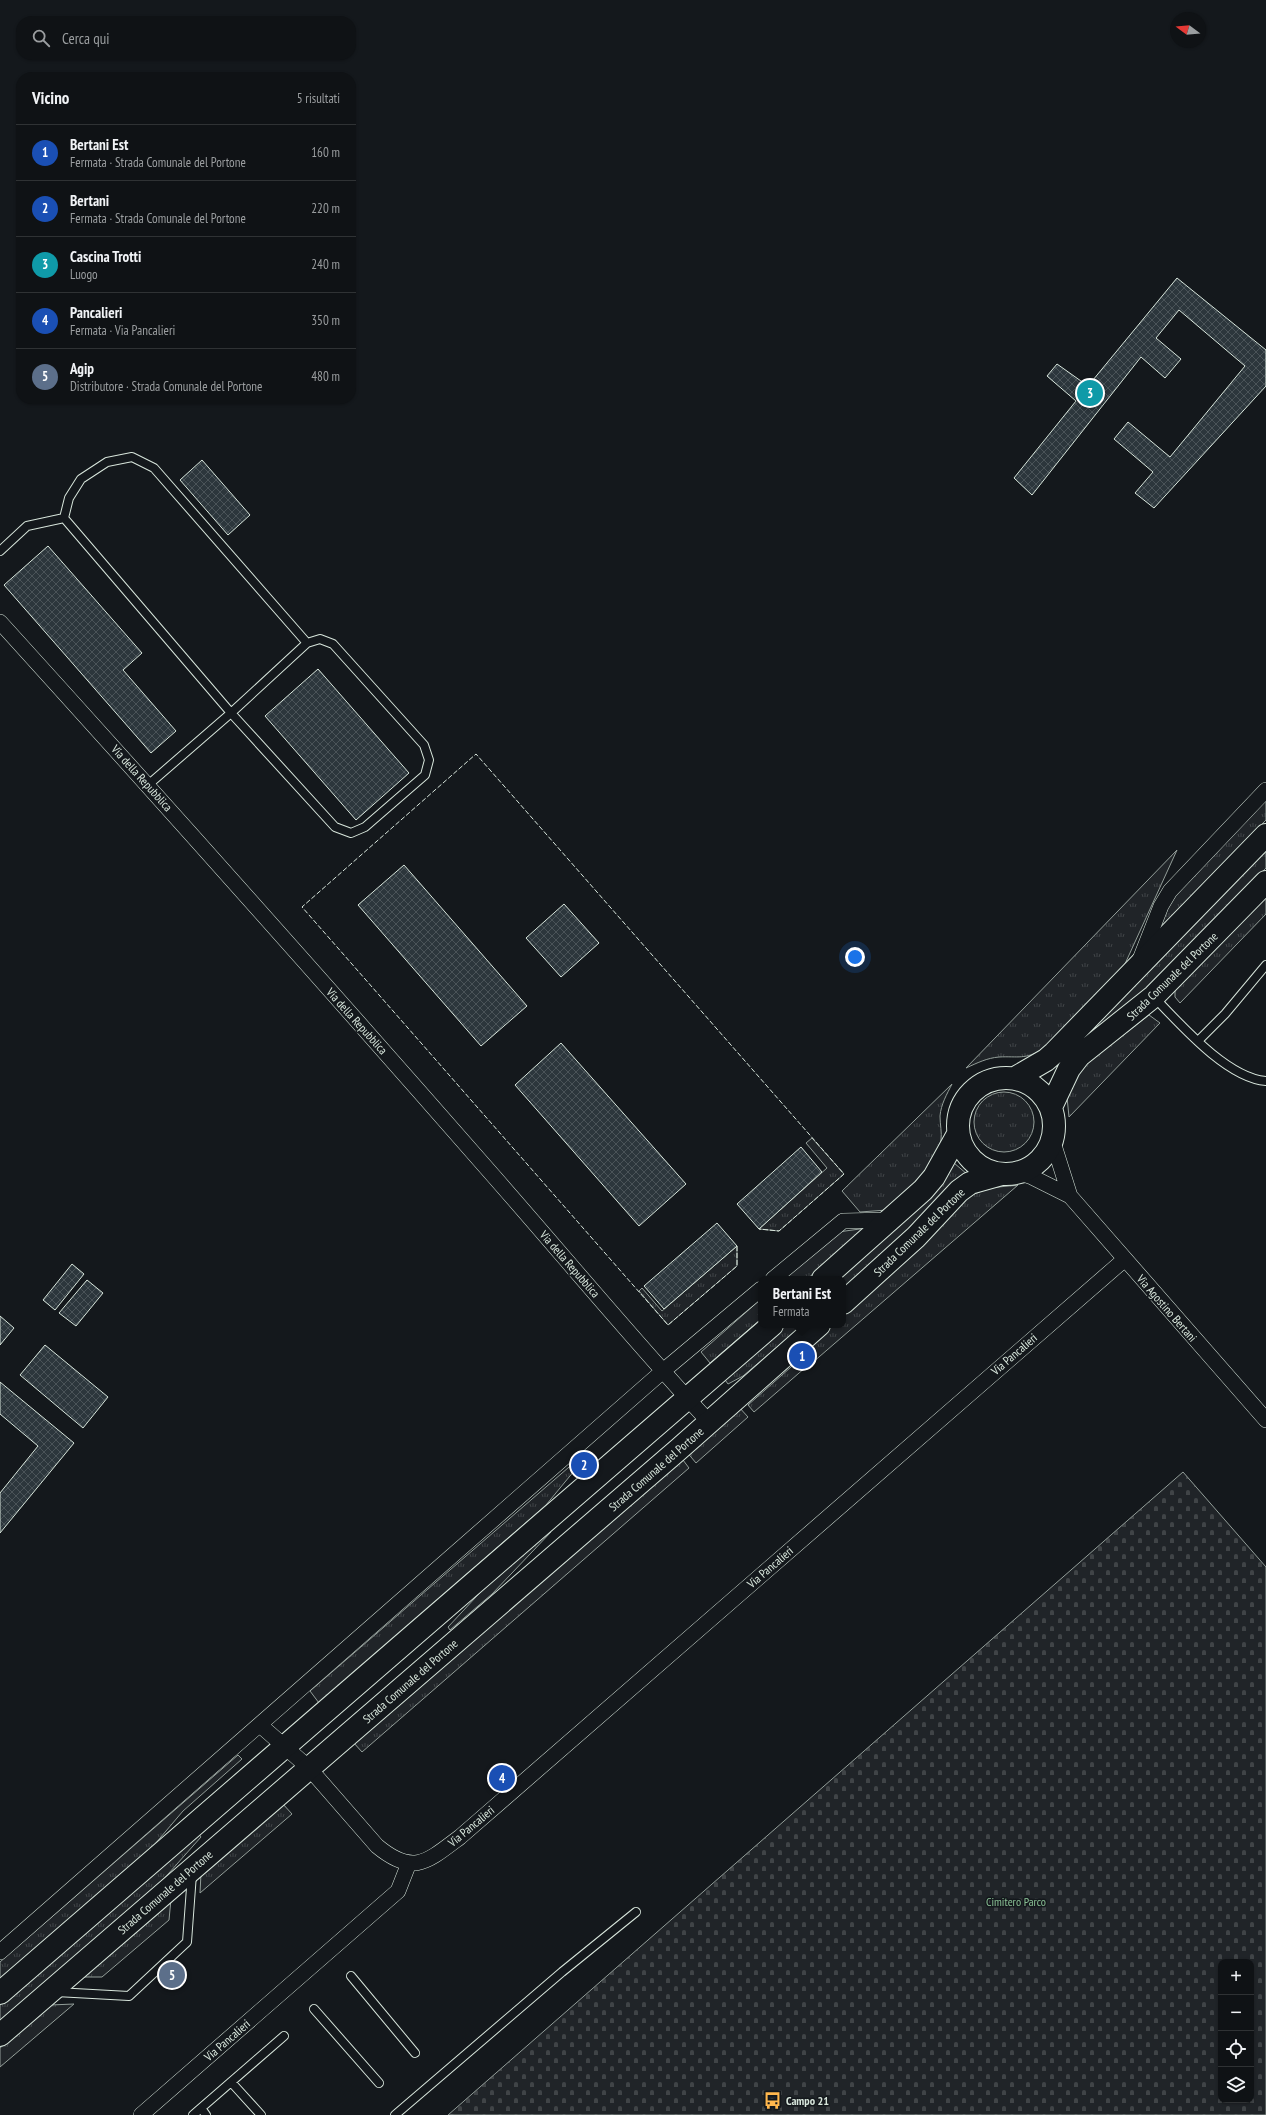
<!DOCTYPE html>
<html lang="it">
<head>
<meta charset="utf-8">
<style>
  body { margin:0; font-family:"PT Sans Narrow",sans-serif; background:#181b1e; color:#f1f3f6 }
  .controls { position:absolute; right:12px; bottom:12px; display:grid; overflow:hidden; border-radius:8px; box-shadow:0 1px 3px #0004 }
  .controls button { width:36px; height:36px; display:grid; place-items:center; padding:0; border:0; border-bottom:1px solid #2f3234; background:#0f1215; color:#f1f3f6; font:20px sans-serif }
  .compass { position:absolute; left:1170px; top:12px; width:36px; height:36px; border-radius:50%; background:#0f1215; box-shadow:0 1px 3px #0004; rotate:286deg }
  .you { position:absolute; left:855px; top:957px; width:14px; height:14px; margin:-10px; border:3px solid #fff; border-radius:50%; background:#1a73e8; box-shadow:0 0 0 6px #1a73e833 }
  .badge { display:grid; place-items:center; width:26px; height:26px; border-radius:50%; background:#d93025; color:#fff; font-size:13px; font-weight:700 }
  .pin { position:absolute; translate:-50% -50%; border:2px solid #fff; box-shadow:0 1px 4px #0006 }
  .popup { position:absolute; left:758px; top:1276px; width:88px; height:52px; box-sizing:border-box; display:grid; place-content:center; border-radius:8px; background:#0f1215; filter:drop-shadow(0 1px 3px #0005); font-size:13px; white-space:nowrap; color:#9b9ea0 }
  .popup b { font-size:15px; color:#f1f3f6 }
  .popup::after { content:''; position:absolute; left:50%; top:100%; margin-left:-8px; border:8px solid transparent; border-top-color:#0f1215 }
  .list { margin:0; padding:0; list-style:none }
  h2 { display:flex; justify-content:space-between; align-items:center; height:52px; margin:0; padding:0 16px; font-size:17px }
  h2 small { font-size:13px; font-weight:400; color:#9b9ea0 }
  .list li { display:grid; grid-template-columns:26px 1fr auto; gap:12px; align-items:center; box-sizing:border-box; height:56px; padding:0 16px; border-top:1px solid #2f3234 }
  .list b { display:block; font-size:15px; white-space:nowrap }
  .list p { margin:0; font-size:13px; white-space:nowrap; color:#9b9ea0 }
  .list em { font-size:13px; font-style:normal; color:#9b9ea0 }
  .icon { flex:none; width:22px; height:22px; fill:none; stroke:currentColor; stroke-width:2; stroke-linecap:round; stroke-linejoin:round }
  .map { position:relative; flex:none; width:1266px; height:2115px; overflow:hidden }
  .search { position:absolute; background:#0f1215; box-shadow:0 1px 3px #0004; left:16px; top:16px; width:340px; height:44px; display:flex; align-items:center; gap:10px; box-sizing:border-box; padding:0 14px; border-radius:16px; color:#9b9ea0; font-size:15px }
  .panel { position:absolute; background:#0f1215; box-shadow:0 1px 3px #0004; left:16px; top:72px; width:340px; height:332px; border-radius:16px }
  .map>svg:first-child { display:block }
</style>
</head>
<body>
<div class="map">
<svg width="1266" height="2115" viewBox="0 0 1266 2115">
  <defs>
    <pattern id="grass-tufts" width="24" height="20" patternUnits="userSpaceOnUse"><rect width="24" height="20" fill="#202428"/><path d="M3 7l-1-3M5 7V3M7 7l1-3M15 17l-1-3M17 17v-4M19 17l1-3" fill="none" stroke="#404447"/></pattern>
    <pattern id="cemetery-stones" width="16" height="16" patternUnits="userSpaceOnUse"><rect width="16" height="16" fill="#202428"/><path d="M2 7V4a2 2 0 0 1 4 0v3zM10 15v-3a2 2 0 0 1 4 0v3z" fill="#404447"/></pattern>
    <pattern id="building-cross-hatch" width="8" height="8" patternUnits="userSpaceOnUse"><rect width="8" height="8" fill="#2c363c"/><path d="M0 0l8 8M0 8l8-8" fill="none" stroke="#4a5358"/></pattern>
  </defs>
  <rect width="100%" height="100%" fill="#14181c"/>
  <!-- grass -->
  <path fill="url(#grass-tufts)" stroke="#939e99" d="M1266,799V820L1158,931L1173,895Z
    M1266,848V868L1153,985L1092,1034L1090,1032Z
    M1177,850L1124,966L1044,1049C1024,1060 1019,1056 999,1057C987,1058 977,1063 966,1068Z
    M1266,895V914L1180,1003L1175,997V989Z
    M1149,1015L1160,1023L1069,1117L1067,1097L1082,1067Z
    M952,1084C947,1094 941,1104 940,1116C940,1124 942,1133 941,1140C936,1166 906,1193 887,1210L860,1212L842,1191Z
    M974 1122a30 30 0 1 1 60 0a30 30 0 1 1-60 0Z
    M812,1138L844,1174L779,1231L759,1229L827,1168L806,1143Z
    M954,1163L967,1174L949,1185L911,1231L843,1290V1279H835Z
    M1018,1185L812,1363L802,1351L831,1325H843V1315L922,1246L967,1197L989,1188Z
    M867,1228L807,1279H784L838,1232Z
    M737,1246V1266L668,1325L639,1291L642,1288L662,1311Z
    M761,1299V1319L710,1363L701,1352Z
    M783,1325H803L743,1376L728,1384L723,1377Z
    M799,1360L806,1367L754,1412L748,1405Z
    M738,1406L748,1417L696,1463L686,1451Z
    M680,1456L689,1468L362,1752L353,1742Z
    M576,1461L579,1465L546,1505L319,1703L310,1691Z
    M548,1529L551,1532L492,1594L450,1630L448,1627L503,1568Z
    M238,1755L242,1759L183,1811L149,1851L0,1980V1962Z
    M282,1803L292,1814L200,1893L201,1873Z
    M198,1833L201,1837L153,1891L0,2024V2005Z
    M171,1899L169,1920L102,1977H81Z
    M74,2004L0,2067V2048L50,2005Z"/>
  <!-- cemetery -->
  <path fill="url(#cemetery-stones)" stroke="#939e99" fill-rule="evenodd" d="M1183,1472L1266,1567V2115H448ZM1221,1962H1251V2100H1221Z"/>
  <!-- building -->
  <path fill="url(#building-cross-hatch)" stroke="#d8e6dc" d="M1177,278L1266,350V386L1154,508L1135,493L1153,472L1114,439L1128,422L1170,457L1245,366L1179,310L1156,338L1181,359L1165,378L1141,357L1032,495L1014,478L1076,401L1047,376L1057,364L1088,386Z
    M202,460L250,515L228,535L180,480Z
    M48,546L142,653L123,670L176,731L151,753L4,585Z
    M318,669L409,773L356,820L265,716Z
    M404,865L527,1006L481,1046L358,905Z
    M564,904L599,943L561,977L526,938Z
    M561,1043L686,1184L639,1226L515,1085Z
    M801,1147L822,1172L759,1229L737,1204Z
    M717,1223L737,1246L664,1309L644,1286Z
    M72,1264L84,1274L55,1310L43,1300Z
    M87,1280L103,1293L76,1326L59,1313Z
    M0,1316L14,1328L0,1345Z
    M45,1345L108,1397L83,1428L20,1375Z
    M0,1382L74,1443L0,1533V1493L38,1446L0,1414Z"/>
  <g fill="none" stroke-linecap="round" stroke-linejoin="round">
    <defs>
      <path id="lane" d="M0,551L27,526L64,518
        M148,785L231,713L307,643L154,468L132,457L107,462L81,479L69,498L64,518L231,713L335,827L351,833L365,827L425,775L429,760L424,745L333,644L320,639L307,643
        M1154,997C1181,1025 1227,1078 1266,1081
        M1198,1041L1225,1014L1266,965
        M351,1976L415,2053
        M56,1992L129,1996L187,1942L192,1874
        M314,2009L379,2083
        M231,2082L261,2115
        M201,2108L206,2115
        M193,2115L284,2036
        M395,2115L562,1972L636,1912"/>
      <path id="street" d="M0,622C165,804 328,987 490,1172C563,1255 634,1341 710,1423
        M1139,962L1161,906L1170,891L1266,790
        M1052,1139L1070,1196
        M1020,1173L1032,1177L1070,1196L1266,1420
        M773,1279L843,1221L889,1220
        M260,1725L309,1768L377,1846C413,1876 427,1862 460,1837L1125,1259
        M0,1952L663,1371L761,1289
        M141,2115L398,1891L409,1863"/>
      <path id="secondary" d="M958 1126a48 48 0 1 1 96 0a48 48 0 1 1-96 0Z
        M1015,1078L1046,1060L1054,1053L1266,835
        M1051,1107L1069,1069L1079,1056L1154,996L1266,882
        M823,1279L923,1190L934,1177L958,1134
        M843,1303L916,1237L959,1191L970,1183L1002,1174
        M0,1993L772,1325
        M0,2035L679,1449L819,1325"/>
    </defs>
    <!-- lane casing -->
    <use href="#lane" stroke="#d8e6dc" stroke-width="10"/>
    <!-- street casing -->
    <use href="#street" stroke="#d8e6dc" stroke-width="16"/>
    <!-- secondary casing -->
    <use href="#secondary" stroke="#d8e6dc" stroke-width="24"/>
    <!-- lane -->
    <use href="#lane" stroke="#14181c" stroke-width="8"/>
    <!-- street -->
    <use href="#street" stroke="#14181c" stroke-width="15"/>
    <!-- secondary -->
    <use href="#secondary" stroke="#14181c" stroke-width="22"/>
    <!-- fence -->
    <path stroke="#d8e6dc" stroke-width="1" stroke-dasharray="5 2" stroke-linecap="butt" d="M737,1246V1266L668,1325L302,907L476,754L844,1174L779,1231L759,1229"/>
  </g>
  <!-- icons -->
  <defs>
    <symbol id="bus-bare" viewBox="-9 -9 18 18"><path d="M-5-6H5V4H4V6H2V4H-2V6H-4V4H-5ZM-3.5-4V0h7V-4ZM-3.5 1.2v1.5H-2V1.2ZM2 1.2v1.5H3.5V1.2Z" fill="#ffb74d" stroke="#14181c" stroke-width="2.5" paint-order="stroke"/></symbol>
  </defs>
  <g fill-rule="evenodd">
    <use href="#bus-bare" x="760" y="2088" width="25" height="25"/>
  </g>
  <g text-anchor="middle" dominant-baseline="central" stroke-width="3" stroke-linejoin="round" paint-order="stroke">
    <!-- street labels -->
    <g font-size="12" fill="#d8e6dc" stroke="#14181c">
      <text transform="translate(142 778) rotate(48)">Via della Repubblica</text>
      <text transform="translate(1172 976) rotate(-44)">Strada Comunale del Portone</text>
      <text transform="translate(357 1021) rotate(48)">Via della Repubblica</text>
      <text transform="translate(919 1232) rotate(-44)">Strada Comunale del Portone</text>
      <text transform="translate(570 1264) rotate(49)">Via della Repubblica</text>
      <text transform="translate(1167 1308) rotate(49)">Via Agostino Bertani</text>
      <text transform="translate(1014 1354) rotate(-41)">Via Pancalieri</text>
      <text transform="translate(656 1469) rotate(-41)">Strada Comunale del Portone</text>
      <text transform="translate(770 1567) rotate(-41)">Via Pancalieri</text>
      <text transform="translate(410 1681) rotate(-41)">Strada Comunale del Portone</text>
      <text transform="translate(471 1826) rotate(-40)">Via Pancalieri</text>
      <text transform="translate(165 1892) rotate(-41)">Strada Comunale del Portone</text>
      <text transform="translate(227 2040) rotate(-41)">Via Pancalieri</text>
    </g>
    <!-- park labels -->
    <g font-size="12" fill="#8ac095" stroke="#14181c">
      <text x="1016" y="1901">Cimitero Parco</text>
    </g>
    <!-- poi labels -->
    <g font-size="12" font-weight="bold" fill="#d8e6dc" stroke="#14181c" text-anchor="start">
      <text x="786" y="2100">Campo 21</text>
    </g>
  </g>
</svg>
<div class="controls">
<button>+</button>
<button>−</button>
<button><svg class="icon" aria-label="locate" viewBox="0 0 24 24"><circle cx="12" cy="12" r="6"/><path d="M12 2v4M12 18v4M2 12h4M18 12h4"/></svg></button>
<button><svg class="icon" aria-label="layers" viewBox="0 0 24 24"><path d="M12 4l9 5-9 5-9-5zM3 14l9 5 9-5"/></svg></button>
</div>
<svg class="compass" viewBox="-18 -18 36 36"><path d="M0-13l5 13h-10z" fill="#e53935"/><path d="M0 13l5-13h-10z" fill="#9b9ea0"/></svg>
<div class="you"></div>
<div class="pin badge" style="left:802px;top:1356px;background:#1a4fb4">1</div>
<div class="popup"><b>Bertani Est</b>Fermata</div>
<div class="pin badge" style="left:584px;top:1465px;background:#1a4fb4">2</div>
<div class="pin badge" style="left:1090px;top:393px;background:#0f9aa8">3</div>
<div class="pin badge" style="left:502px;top:1778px;background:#1a4fb4">4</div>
<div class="pin badge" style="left:172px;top:1975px;background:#5c6f8a">5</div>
<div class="search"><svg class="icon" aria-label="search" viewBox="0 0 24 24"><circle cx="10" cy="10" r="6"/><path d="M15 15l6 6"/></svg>Cerca qui</div>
<section class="panel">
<h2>Vicino<small>5 risultati</small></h2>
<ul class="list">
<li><span class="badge" style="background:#1a4fb4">1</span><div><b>Bertani Est</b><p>Fermata · Strada Comunale del Portone</p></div><em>160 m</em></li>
<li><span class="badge" style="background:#1a4fb4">2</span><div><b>Bertani</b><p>Fermata · Strada Comunale del Portone</p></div><em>220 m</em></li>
<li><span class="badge" style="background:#0f9aa8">3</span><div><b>Cascina Trotti</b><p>Luogo</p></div><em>240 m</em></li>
<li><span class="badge" style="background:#1a4fb4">4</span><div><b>Pancalieri</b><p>Fermata · Via Pancalieri</p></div><em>350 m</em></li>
<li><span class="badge" style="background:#5c6f8a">5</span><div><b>Agip</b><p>Distributore · Strada Comunale del Portone</p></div><em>480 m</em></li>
</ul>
</section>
</div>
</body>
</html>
